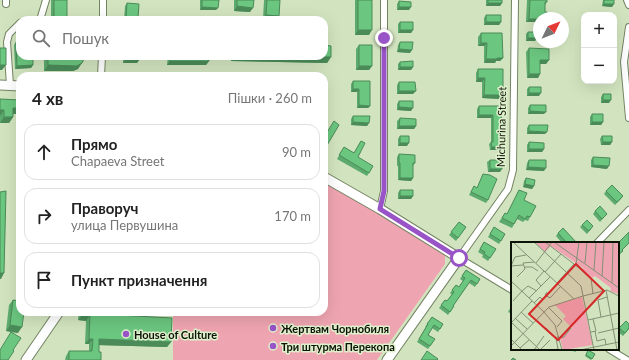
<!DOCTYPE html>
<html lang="uk">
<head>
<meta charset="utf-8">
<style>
  body { margin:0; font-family:Lato,sans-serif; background:#f6f6f6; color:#222 }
  .controls { position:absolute; right:12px; top:12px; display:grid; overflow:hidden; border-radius:8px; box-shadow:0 4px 16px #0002 }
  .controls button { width:36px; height:36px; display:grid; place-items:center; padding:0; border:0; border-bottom:1px solid #e0e0e0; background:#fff; color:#222; font:20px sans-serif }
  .compass { position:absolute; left:533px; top:12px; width:36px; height:36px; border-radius:50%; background:#fff; box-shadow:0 4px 16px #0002; rotate:47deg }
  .stop { position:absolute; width:12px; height:12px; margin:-9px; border:3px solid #9853c7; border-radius:50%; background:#fff }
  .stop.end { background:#9853c7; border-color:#fff; box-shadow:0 1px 4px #0008 }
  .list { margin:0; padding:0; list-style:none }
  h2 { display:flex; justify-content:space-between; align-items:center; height:52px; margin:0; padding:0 16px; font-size:17px }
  h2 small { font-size:13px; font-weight:400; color:#767676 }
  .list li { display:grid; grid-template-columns:26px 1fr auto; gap:12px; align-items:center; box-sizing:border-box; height:56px; margin:0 8px 8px; padding:0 8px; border:1px solid #e0e0e0; border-radius:12px }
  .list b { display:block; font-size:15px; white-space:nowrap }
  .list p { margin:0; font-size:13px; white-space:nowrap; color:#767676 }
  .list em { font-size:13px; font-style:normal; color:#767676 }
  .icon { flex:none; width:22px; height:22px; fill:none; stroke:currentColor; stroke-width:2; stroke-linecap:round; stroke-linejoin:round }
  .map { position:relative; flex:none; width:629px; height:360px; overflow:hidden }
  .search { position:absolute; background:#fff; box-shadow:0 4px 16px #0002; left:16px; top:16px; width:312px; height:44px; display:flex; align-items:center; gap:10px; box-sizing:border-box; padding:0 14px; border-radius:12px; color:#767676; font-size:15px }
  .panel { position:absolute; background:#fff; box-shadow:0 4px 16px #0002; left:16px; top:72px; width:312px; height:244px; border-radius:12px }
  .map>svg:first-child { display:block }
</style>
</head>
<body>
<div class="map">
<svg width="629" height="360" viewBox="0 0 629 360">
  <rect width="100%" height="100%" fill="#d2e4bf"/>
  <!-- green -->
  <path fill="#efa5b1" d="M324,182L445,253V264L377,360H173V312H324Z"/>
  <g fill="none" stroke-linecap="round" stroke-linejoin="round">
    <defs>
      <path id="street" d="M6,0V4
        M627,0L629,5
        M40,20L46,0
        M103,20V0
        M629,27L624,62L629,118
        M101,76L102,56
        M10,85L7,42L9,34L20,23
        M380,209L384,191V0
        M597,243L629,210
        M512,290L459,258L508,189L513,170L515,0
        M609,349L627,360"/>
      <path id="secondary" d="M0,85L20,86
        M324,177L380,209L459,258L387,360
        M26,360L59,312"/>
    </defs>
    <!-- street casing -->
    <use href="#street" stroke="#748463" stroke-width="8"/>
    <!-- secondary casing -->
    <use href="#secondary" stroke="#748463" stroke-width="11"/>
    <!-- street -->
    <use href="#street" stroke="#fff" stroke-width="6"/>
    <!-- secondary -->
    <use href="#secondary" stroke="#fff" stroke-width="9"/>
  </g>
  <!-- wall -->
  <path fill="#5caa6d" d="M51,0H67V20H51Z
    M200,0H219L216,10H200Z
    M234,0H254L250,12L234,11Z
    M264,0H280L279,16L276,20L263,19Z
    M355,0H372L369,35H355Z
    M486,0H502V3L500,6H486Z
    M527,0H547V2L545,5L539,40L536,39L535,41H526V34L528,32H536V22H526Z
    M603,0H614L612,7L602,6Z
    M399,1L409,10H397V4Z
    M127,3L137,20H124L125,6Z
    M486,15L501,22L499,25H484V18Z
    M400,22L413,30L411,33H398V24Z
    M481,33L503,58L500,61H496L495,63H484V46H478V37Z
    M16,42L33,65L31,68L15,69L14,45Z
    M400,42L410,53L397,52L398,45Z
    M359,45L372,66L369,70H356V49Z
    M529,48L549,60L546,64H540V74L538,78H527L526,52Z
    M44,56H84L78,69L73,71H44Z
    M123,56H140L137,63H123Z
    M168,56H209V61L206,65H167Z
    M231,56H324L331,57L327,63L231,61Z
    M400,62L413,67L411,70H398V64Z
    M478,69L500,99L482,98V82H476V73Z
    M353,81L370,106L368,108H357V92H351V84Z
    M399,82L413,94H397V85Z
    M529,87L539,96H527V89Z
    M603,94L609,103H601V97Z
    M0,99L13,114V117L9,123H0Z
    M399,101L411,111L397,110V104Z
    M530,105L544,114H528V108Z
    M479,106H501L502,147L500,150H490L489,144L491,142V118H477V109Z
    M592,114L603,122L601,125H590V117Z
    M353,116L369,123L367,126L351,125V119Z
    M400,118L416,126L414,129H397V121Z
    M529,125L545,134H527V128Z
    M20,131V143H17V135Z
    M400,136L407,146H398V139Z
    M602,136L612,142L610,145H601L600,139Z
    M361,141L358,157L369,173L367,176L337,159L344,147L354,153Z
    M529,142L544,149L542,152H527V145Z
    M399,154L415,163L413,166V178L411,181L398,180V166H397V157Z
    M593,157L607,169L591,167V160Z
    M490,160L500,172H488L487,162Z
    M529,160L544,171L526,170L527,163Z
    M483,174L488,200L486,203L469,195L474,186L477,188Z
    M526,178L534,186L532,189L523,187L524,181Z
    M400,190L413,196L411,199H398V193Z
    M519,190L524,200L530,217L528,221L525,220L523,222L517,219L512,228L499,222L505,213L507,214Z
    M606,191L623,196L621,199L615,205L604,194Z
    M595,211L607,214L600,222L593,214Z
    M459,222L466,227L456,241L449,235Z
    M582,225L591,229L587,234L580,227Z
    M494,227L505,234L499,244L488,237Z
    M558,233L575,243H562L556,236Z
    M484,242L496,249L488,261L482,257L483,255L478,252Z
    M466,270L480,279L475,287L469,283L453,306H454L448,315L439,308L445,300L447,301L452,295L450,293L456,285L459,287L463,281L460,279Z
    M20,298V312L18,333L6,331L9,305L13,300L20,301Z
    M512,305V318L510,317L512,314L508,312Z
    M79,312H118L117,315L171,342L167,347L99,345V352L101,360H65L66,356L69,351H89V344H85L86,321L78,320Z
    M432,317L443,324L438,332L432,328L428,335L435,339L428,349L417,342L426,327H425Z
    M626,321L629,324V329L623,336L618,332V330Z
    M570,349H578L575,352Z
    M588,350L595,354L591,360L585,356Z"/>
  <!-- shaded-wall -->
  <path fill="#4b8b59" d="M488,3H502L500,6H486Z
    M604,4H614L612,7L602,6Z
    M237,6L253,8L250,12L234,11Z
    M202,7L218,8L216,10H200Z
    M399,7H411L409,10H397Z
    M266,15L279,16L276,20L263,19Z
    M126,18H138L137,20H125Z
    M529,19H538L536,22H526Z
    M486,22H501L499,25H484Z
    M358,30H372L369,35H355Z
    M400,30H413L411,33H398Z
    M538,36H539V40H536Z
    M528,38H537L535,41H526Z
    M481,43H487L484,46H478Z
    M399,49L412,50L410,53L397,52Z
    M235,56H253L331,57L327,63L231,61Z
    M497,58H503L500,61H496L495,63H484L486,59Z
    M126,59H140L137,63H123Z
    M540,60H549L546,64H537Z
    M170,61H209L206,65H167Z
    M82,63L78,69L73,71H44L48,65Z
    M0,65H6L2,70H0Z
    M33,65L31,68L15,69L17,66Z
    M359,66H372L369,70H356Z
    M400,67H413L411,70H398Z
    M529,74H540L538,78H527Z
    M478,78H485L482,82H476Z
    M599,81H611L609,84H597Z
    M353,89H359L357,92H351Z
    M399,91H416L413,94H397Z
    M529,93H541L539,96H527Z
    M484,95H503L500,99L482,98Z
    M603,100H611L609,103H601Z
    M359,105L370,106L368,108H357Z
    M399,107L413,108L411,111L397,110Z
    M13,108H20V114H9Z
    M0,110H4L0,116Z
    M530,111L546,112L544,114H528Z
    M479,115H493L491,118H477Z
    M4,117H13L9,123H0Z
    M353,122L369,123L367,126L351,125Z
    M592,122H603L601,125H590Z
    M399,126H416L414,129H397Z
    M529,131L547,132L545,134H527Z
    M20,139V143H17Z
    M603,142H612L610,145H601Z
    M400,143H409L407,146H398Z
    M492,147H502L500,150H490Z
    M529,149H544L542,152H527Z
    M593,165L609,166L607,169L591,167Z
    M528,167L546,168L544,171L526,170Z
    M490,169H502L500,172H488Z
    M400,178H413L411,181L398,180Z
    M525,184L534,186L532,189L523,187Z
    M400,196H413L411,199H398Z
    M0,273H4L1,279H0Z
    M82,315H90L86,321L78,320Z
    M10,325L22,327L18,333L6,331Z
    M89,339H93L89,344H85Z
    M99,339L171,342L167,347L95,345Z"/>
  <!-- building -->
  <path fill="#6bc67f" stroke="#4b8b59" d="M54,0H67V20H54Z
    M202,0H219L218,8L202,7Z
    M237,0H254L253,8L237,6Z
    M267,0H280L279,16L266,15Z
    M358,0H372V30H358Z
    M488,0H502V3H488Z
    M530,0H547V2H545V12H547V17H548V18H539V36H538V19H529Z
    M604,0H614V4H604Z
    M399,1L411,2V7H399Z
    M127,3L139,4L138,18H126Z
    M600,14H614V15H600Z
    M486,15H501V22H486Z
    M400,22H413V30H400Z
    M528,32H537V38H528Z
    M481,33H502L503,58H497V59H486L487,43H481Z
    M16,42H20V56H33V65L17,66Z
    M400,42H413L412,50L399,49Z
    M324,45L331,46V57L253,56H324Z
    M359,45H372V66H359Z
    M0,48H6V65H0Z
    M529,48L549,49V60H540V74H529Z
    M48,56H84V59L82,63L77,66L48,65Z
    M126,56H140V59H126Z
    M170,56H209V61H170Z
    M413,61V67H400V62Z
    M478,69H503V95H484L485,78H478Z
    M353,81H370V106L359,105V89H353Z
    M399,82H415L416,91H399Z
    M529,87H541V93H529Z
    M603,94H611V100H603Z
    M0,99L20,100V108H13V117H4V110H0Z
    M399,101H413V108L399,107Z
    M530,105H546V112L530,111Z
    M479,106H501L502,147H492L491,142H493V115H479Z
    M592,114H603V122H592Z
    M353,116H370L369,123L353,122Z
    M400,118L416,119V126H399Z
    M334,121L339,125L326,147L324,145V133L326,134Z
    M529,125H548L547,132L529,131Z
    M400,136H409V143H400Z
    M602,136H612V142H603Z
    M361,141L365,143L358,157L373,166L369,173L339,155L344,147L354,153Z
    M529,142L544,143V149H529Z
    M399,154L415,155V163H413V178H400V163H399Z
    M593,157L610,158L609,166L593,165Z
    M490,160H502V169H490Z
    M529,160H546V168L528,167Z
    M483,174L490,175L497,179L488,200L471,192L474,186L477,188Z
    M526,178L535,180L534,186L525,184Z
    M612,185L623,196L617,202L606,191Z
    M400,190H413V196H400Z
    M519,190L527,193L524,200L536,206L530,217L527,216L525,219L519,215L514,224L502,218L505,213L507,214Z
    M6,191L4,273H0V192Z
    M600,206L607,214L602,219L595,211Z
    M587,220L593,226L589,231L582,225Z
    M459,222L466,227L458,238L451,232Z
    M494,227L505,234L501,241L490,234Z
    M563,228L576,242L575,243H567L558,233Z
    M629,232V243L622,250L623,251L618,255V243Z
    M484,242L496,249L490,258L484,254L485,252L480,249Z
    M466,270L480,279L477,284L471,280L453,306H454L450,312L441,305L445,300L447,301L454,292L452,290L456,285L459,287L465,278L462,276Z
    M13,300L20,301V312H24L22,327L10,325Z
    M82,312H118L117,315L172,318L171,342L99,339V352H101V360H69V351H92L93,339H89L90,315H82Z
    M432,317L443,324L440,329L434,325L428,335L435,339L430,346L419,339L428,324H427Z
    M626,321L629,324V328L625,333L619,328Z
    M11,332L21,338L13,350L14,351L8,360H0V350Z
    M588,350L595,354L592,359L586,355Z
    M427,351L438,359L437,360H421Z
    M513,358L516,360H511Z"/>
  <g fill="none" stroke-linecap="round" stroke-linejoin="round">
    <!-- route -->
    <path stroke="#9853c7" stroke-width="5" d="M384,38V191L380,209L459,258"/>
  </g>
  <!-- markers -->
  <g fill="#9853c7" stroke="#dff1cc" stroke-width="1.5">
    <circle cx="273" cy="328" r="4"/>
    <circle cx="126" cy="334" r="4"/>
    <circle cx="273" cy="346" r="4"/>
  </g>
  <g text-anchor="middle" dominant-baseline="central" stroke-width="3" stroke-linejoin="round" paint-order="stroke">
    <!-- street labels -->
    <g font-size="11" fill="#0d1307" stroke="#dff1cc">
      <text transform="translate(501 127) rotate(-89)">Michurina Street</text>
    </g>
    <!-- poi labels -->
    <g font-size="11" font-weight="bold" fill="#0d1307" stroke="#dff1cc" text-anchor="start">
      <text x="281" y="328">Жертвам Чорнобиля</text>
      <text x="134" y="334">House of Culture</text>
      <text x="281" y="346">Три штурма Перекопа</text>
    </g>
  </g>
  <!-- overview -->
  <g transform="translate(511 242)">
    <rect width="108" height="108" fill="#d2e4bf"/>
    <path d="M24,0H108V52L99,49L100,46L84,34L81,36L71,28L72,26L40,4L34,10ZM71,55L82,103L52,108L49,96L61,86L52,77L55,74L44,63Z" fill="#efa5b1"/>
    <path fill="none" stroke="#839075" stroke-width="1" d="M2,0L63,57M23,0L70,44L72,54L96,48L108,54M34,0L63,22M43,0L108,46M25,21L41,0M74,21L76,0M65,22L68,0M0,24L4,15L15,13M0,24L12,23M14,25H21L27,29M83,28L85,0M34,30L50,12M91,34L93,0M6,35L14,27L12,21L23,20M0,39L33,70M46,41L63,22L80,36L82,52M101,41L102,0M30,44L25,38L33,29M95,48L106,108M11,49L17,44L26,49M36,50L34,53L39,56L50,44M18,56L39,35M2,59L11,49M23,61L29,55L32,58M37,65L51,79L46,85M10,70L22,81M33,70L44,83L51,108M90,75L87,58L96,55M4,76L16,87M77,78L108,71M0,80L29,108M0,81L21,59M35,86L45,96M84,89L86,99L94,97L95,103M80,90L85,89L82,77M87,91L108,86M48,96L53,95L56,91L60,86L59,85L56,91M0,97L11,108M0,104L38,65L72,54L83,108M9,106L18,98M23,108L33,94M29,108L39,98M42,108L47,107L45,96L48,94M69,108L108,100"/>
    <path fill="#d62828" fill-opacity="0.15" stroke="#d62828" stroke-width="2" d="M65,22L93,49L47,98L18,72Z"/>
    <rect width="108" height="108" fill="none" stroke="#0d1307" stroke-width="2"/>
  </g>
</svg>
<div class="controls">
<button>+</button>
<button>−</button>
</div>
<svg class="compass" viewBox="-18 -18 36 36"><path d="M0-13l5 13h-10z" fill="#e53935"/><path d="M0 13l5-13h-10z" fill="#767676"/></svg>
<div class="stop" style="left:459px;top:258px"></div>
<div class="stop end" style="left:384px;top:38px"></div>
<div class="search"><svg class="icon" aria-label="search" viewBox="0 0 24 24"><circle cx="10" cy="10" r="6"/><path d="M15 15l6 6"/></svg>Пошук</div>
<section class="panel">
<h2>4 хв<small>Пішки · 260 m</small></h2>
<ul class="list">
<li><svg class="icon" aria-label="ahead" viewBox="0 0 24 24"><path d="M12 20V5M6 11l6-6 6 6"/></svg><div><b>Прямо</b><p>Chapaeva Street</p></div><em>90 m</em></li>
<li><svg class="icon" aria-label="right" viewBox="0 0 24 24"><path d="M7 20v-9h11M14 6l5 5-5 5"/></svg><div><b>Праворуч</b><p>улица Первушина</p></div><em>170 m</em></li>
<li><svg class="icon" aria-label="arrive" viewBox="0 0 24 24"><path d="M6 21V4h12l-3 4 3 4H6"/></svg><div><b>Пункт призначення</b></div></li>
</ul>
</section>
</div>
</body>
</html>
